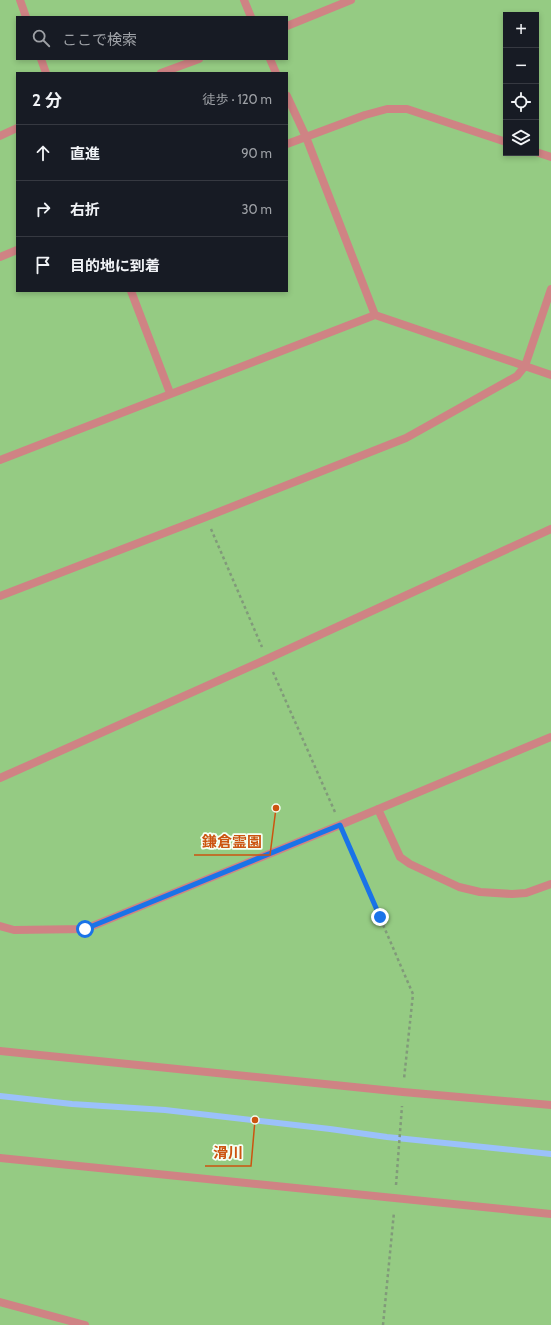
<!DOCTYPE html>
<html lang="ja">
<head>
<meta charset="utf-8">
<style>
  body { margin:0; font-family:Cabin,"Noto Sans JP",sans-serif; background:#20242c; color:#f1f3f6 }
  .controls { position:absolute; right:12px; top:12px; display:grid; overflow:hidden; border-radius:0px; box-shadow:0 2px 6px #0003 }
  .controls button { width:36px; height:36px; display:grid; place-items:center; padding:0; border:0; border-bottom:1px solid #363941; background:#171b24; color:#f1f3f6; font:20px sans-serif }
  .stop { position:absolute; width:12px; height:12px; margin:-9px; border:3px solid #1a73e8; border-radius:50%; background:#fff }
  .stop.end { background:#1a73e8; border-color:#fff; box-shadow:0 1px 4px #0008 }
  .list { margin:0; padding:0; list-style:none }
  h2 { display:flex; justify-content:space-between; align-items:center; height:52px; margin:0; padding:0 16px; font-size:17px }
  h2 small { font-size:13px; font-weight:400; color:#9ea1a6 }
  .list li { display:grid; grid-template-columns:26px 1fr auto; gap:12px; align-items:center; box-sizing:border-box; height:56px; padding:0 16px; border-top:1px solid #363941 }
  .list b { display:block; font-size:15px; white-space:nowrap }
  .list em { font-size:13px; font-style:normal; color:#9ea1a6 }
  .icon { flex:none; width:22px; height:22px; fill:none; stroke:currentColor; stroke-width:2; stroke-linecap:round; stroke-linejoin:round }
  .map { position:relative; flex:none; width:551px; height:1325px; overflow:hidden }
  .search { position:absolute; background:#171b24; box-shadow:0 2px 6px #0003; left:16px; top:16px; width:272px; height:44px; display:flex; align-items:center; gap:10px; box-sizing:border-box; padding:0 14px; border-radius:0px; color:#9ea1a6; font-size:15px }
  .panel { position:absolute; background:#171b24; box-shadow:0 2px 6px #0003; left:16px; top:72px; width:272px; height:220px; border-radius:0px }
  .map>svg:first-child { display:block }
</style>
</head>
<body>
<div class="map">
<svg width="551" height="1325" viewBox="0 0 551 1325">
  <rect width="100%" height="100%" fill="#c4e6ba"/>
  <!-- green -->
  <path fill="#95cb83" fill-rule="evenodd" d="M0,0H551V1325H0ZM506,15H536V153H506ZM17,17H287V59H17ZM17,73H287V291H17Z"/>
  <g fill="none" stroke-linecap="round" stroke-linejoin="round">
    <!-- stream -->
    <path stroke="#9bc1fa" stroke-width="6" d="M0,1096L72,1104L165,1110L330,1129L387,1137L551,1154"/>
    <!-- path -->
    <path stroke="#819a7a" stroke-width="2.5" stroke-dasharray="3 3" stroke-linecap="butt" d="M211,529L262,647
      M273,672L335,812
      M345,837L413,994L404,1079
      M396,1185L402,1106
      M383,1325L394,1212"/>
    <!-- service -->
    <path stroke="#cf8384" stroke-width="8" d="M20,0L26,17
      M244,0L251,17
      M287,26L351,0
      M41,59L46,73
      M270,59L276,73
      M161,73L199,59
      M287,96L306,137L375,315L551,375
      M0,136L17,128
      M287,144L365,115L387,109H407L506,142
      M536,152L551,157
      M0,257L17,250
      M131,291L170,393
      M0,460L375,315
      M0,596L206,517L406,438L517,376L525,366L551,289
      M0,778L267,659L551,529
      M378,809L400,857L410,864L459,887L480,892L512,894L526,893L551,884
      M0,926L14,930L85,929L340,825L551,737
      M0,1051L403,1092L551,1105
      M0,1158L551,1214
      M0,1302L85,1325"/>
  </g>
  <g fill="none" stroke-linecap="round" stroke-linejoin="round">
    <!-- route -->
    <path stroke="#1a73e8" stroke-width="5" d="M85,929L340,825L380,917"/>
  </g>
  <!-- callouts -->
  <path fill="none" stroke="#cc5410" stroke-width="1.5" d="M276 808L270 855H194M255 1120L251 1166H205"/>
  <g fill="#cc5410" stroke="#f5fff2" stroke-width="1.5">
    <circle cx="276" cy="808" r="4"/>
    <circle cx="255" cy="1120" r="4"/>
  </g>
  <g font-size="15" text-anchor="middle" font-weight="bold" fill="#cc5410" stroke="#f5fff2" stroke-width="3.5" stroke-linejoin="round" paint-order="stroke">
    <text x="232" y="847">鎌倉霊園</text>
    <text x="228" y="1158">滑川</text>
  </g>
</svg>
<div class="controls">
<button>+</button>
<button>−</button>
<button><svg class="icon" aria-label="locate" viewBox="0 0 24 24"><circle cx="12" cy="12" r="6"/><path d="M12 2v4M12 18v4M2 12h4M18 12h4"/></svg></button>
<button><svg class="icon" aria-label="layers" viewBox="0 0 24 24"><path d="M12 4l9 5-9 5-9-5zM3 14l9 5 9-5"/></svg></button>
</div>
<div class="stop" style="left:85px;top:929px"></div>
<div class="stop end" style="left:380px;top:917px"></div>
<div class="search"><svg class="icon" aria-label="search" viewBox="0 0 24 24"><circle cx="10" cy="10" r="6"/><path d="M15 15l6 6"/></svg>ここで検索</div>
<section class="panel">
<h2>2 分<small>徒歩 · 120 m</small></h2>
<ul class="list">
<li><svg class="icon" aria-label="ahead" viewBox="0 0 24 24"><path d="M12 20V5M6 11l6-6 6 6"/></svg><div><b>直進</b></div><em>90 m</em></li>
<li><svg class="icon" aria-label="right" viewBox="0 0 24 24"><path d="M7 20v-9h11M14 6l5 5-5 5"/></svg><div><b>右折</b></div><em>30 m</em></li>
<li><svg class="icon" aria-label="arrive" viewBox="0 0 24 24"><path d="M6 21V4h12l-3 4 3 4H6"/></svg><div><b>目的地に到着</b></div></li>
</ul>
</section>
</div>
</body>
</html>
